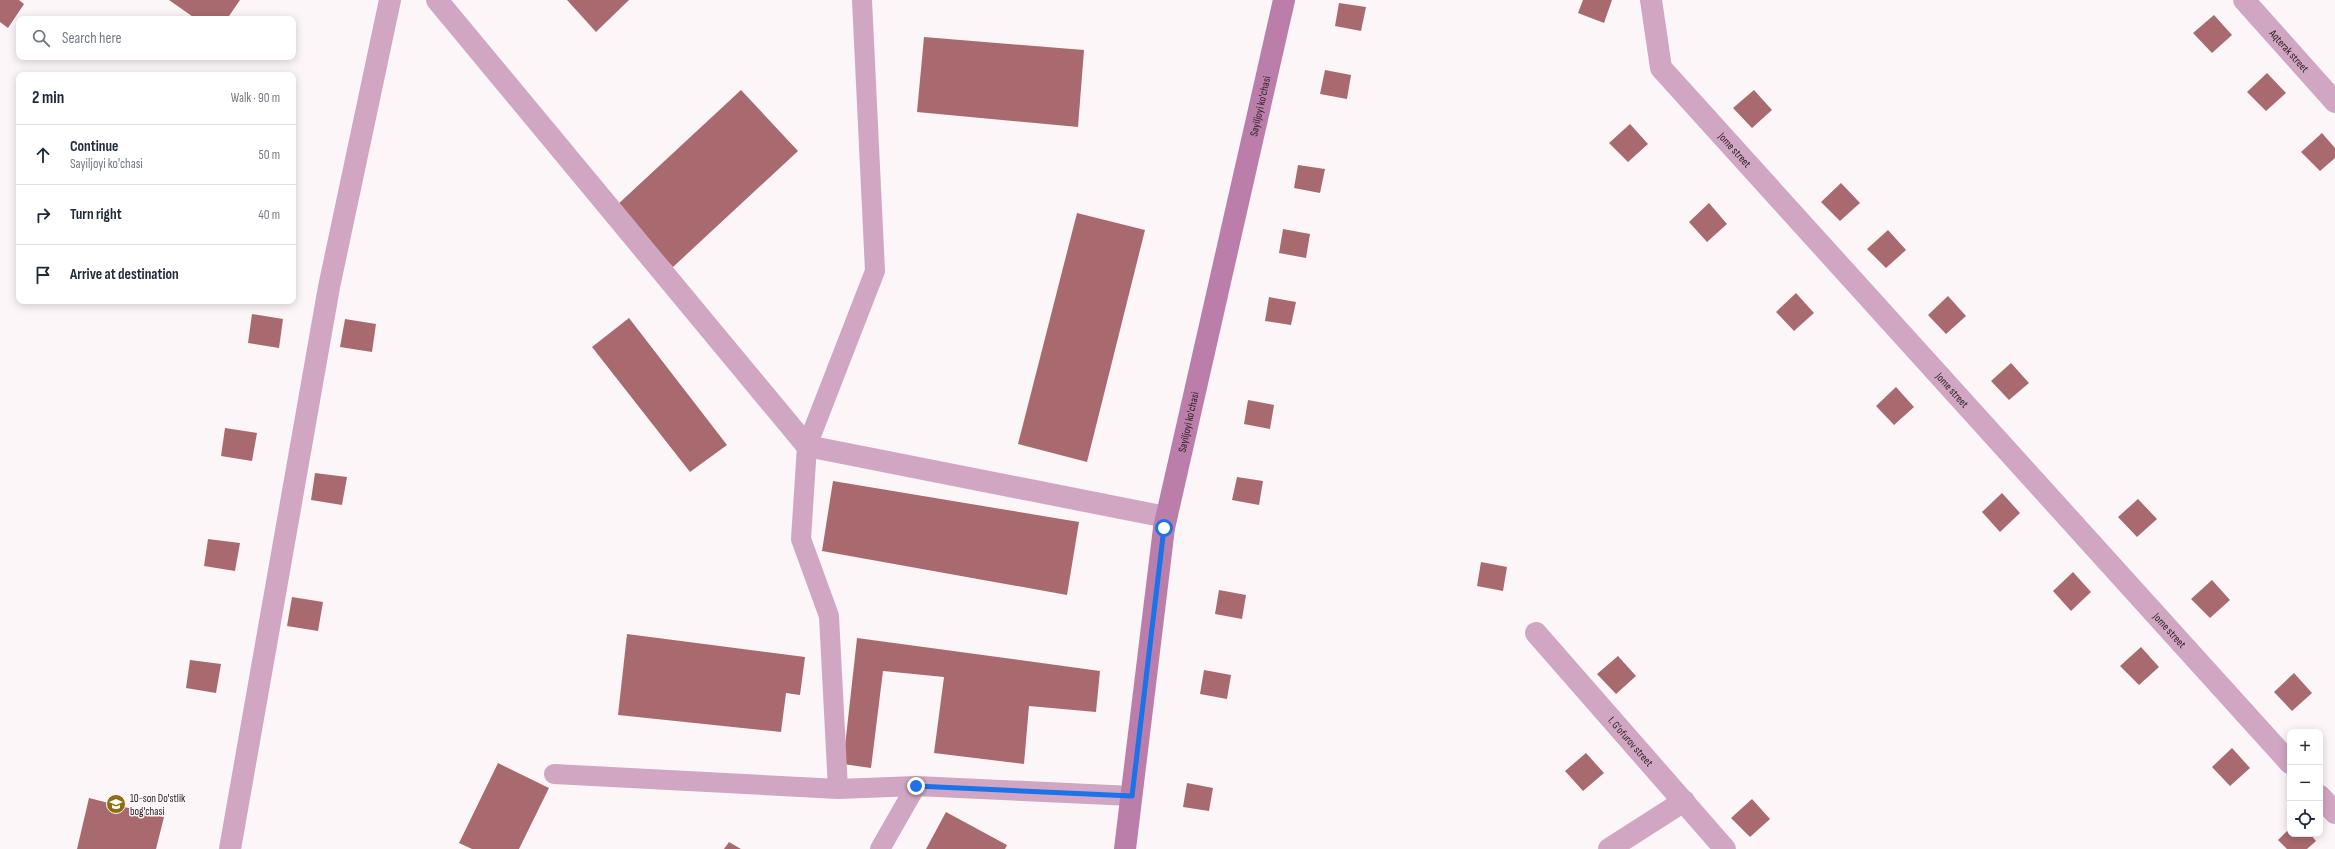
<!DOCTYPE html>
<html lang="en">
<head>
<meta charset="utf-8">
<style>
  body { margin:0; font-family:"Sofia Sans Condensed",sans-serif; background:#f2f2f3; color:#1f2937 }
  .controls { position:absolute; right:12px; bottom:12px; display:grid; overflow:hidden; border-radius:8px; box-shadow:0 2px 10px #0003 }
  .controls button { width:36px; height:36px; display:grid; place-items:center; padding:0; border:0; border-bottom:1px solid #e0e1e3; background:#fff; color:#1f2937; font:20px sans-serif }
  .stop { position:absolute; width:12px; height:12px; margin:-9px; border:3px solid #1a73e8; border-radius:50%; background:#fff }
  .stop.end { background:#1a73e8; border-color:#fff; box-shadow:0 1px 4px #0008 }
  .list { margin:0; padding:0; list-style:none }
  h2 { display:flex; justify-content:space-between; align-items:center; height:52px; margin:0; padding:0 16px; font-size:17px }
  h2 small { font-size:13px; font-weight:400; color:#747a83 }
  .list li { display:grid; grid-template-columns:26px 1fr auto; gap:12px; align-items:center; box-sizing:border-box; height:60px; padding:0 16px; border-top:1px solid #e0e1e3 }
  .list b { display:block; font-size:15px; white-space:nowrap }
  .list p { margin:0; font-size:13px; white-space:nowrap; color:#747a83 }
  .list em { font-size:13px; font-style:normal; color:#747a83 }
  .icon { flex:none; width:22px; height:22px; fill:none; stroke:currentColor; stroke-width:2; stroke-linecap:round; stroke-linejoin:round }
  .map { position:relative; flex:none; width:2335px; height:849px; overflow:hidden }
  .search { position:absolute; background:#fff; box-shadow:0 2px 10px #0003; left:16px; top:16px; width:280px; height:44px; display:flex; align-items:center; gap:10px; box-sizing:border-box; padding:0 14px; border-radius:8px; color:#747a83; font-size:15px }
  .panel { position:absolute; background:#fff; box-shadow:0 2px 10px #0003; left:16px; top:72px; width:280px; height:232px; border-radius:8px }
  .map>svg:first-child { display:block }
</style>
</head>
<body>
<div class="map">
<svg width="2335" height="849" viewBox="0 0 2335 849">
  <rect width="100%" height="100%" fill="#fdf6f8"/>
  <!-- building -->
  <path fill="#a96a6f" d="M0,0H19L24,4L8,28L0,22Z
    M169,0H240L227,19H196Z
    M567,0H629L596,32Z
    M1583,0H1612L1604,23L1578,13Z
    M1339,3L1366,7L1361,31L1335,26Z
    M2214,15L2232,35L2212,53L2193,33Z
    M924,37L1084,50L1078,127L917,112Z
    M1325,70L1351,75L1347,99L1320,94Z
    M2267,73L2286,93L2266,111L2247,92Z
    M741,90L798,151L673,267L616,206Z
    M1754,90L1772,110L1752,128L1733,108Z
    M1630,124L1648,144L1628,162L1609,143Z
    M2322,133L2335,148V158L2320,171L2301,152Z
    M1298,165L1325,169L1320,193L1294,188Z
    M1841,183L1860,203L1840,221L1821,202Z
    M1709,203L1727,224L1707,242L1689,222Z
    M1077,213L1145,230L1087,462L1018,444Z
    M1283,229L1310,234L1306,258L1279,253Z
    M1888,230L1906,250L1886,268L1867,249Z
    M1796,293L1814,313L1794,331L1776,312Z
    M1948,296L1966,316L1946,334L1928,315Z
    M1269,297L1296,302L1291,325L1265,321Z
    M252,314L283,319L279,348L248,343Z
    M629,318L727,445L690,472L592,347Z
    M345,319L376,324L372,352L340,347Z
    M2011,363L2029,383L2009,400L1991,381Z
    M1896,387L1914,407L1894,425L1876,406Z
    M1248,400L1274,405L1270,429L1244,424Z
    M225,428L257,433L252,461L221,456Z
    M315,473L347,477L342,505L311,500Z
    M1237,477L1263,481L1259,505L1232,500Z
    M833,481L1079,522L1067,595L822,551Z
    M2002,493L2020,513L2000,532L1982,512Z
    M2138,499L2157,519L2137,537L2118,517Z
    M208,539L240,543L235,571L204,566Z
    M1481,562L1507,567L1503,591L1477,586Z
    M2073,572L2091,592L2071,611L2053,591Z
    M2212,580L2230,600L2210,618L2191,599Z
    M1219,590L1246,595L1242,619L1215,614Z
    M292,597L323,602L318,631L287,626Z
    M627,634L805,657L800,695L786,693L781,732L618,715Z
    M857,638L1100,671L1096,712L1029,706L1024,764L934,753L944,677L883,671L871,768L843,764Z
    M2141,647L2159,667L2139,685L2120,666Z
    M1618,656L1636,676L1616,694L1597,674Z
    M190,660L221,664L216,693L186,688Z
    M1204,670L1231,675L1227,699L1200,694Z
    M2294,673L2312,693L2292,711L2274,692Z
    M2232,748L2250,768L2230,786L2212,767Z
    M1586,753L1604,773L1583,791L1565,771Z
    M498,763L549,788L519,849H472L459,843Z
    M1187,783L1213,788L1209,811L1183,807Z
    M89,798L164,817L156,849H77Z
    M1752,799L1770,819L1750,837L1731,818Z
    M946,812L1007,845L1005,849H926Z
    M2290,828V834H2310L2316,841L2307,849H2287L2278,840Z
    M729,842L741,849H724Z"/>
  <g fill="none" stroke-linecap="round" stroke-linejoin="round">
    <!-- service -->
    <path stroke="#d1a6c3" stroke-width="20" d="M554,774L838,789L916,786L1132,796
      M838,789L829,616L801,539L807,446L875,271L862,0
      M880,849L916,786"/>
    <!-- minor -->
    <g stroke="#d1a6c3" stroke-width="22">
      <path d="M437,0L807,446L1166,517"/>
      <path id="s1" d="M1651,0L1661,68L2290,763"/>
      <path id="s2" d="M2244,0L2335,102"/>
      <path id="s3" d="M1536,633L1725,849"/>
      <path d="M2320,796L2335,813"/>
      <path d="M230,849L329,287L390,0"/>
      <path d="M1609,849L1684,801"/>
    </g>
    <!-- secondary -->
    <path stroke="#bb7da9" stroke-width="22" id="s4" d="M1125,849L1164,528L1284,0"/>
  </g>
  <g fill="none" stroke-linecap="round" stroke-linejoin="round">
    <!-- route -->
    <path stroke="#1a73e8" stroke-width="5" d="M916,786L1132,796L1164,528"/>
  </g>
  <!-- icons -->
  <defs>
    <symbol id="school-disc" viewBox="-11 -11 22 22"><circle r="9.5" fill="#8b6f11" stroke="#fdf6f8"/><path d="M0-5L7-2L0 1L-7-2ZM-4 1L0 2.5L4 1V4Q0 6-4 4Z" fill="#fff"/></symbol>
  </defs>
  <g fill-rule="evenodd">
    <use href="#school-disc" x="105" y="793" width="22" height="22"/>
  </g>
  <g text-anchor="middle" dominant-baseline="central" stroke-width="3" stroke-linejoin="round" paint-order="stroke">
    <!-- street labels -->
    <g font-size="11" fill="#2c2125" stroke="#fdf6f8">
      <text stroke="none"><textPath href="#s2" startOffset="68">Aqterak street</textPath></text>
      <text stroke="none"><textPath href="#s4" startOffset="756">Sayiljoyi ko'chasi</textPath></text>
      <text stroke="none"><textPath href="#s1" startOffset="179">Jome street</textPath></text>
      <text stroke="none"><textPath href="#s1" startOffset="503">Jome street</textPath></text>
      <text stroke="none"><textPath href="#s4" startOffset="432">Sayiljoyi ko'chasi</textPath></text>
      <text stroke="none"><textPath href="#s1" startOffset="827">Jome street</textPath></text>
      <text stroke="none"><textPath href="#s3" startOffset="144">I. G'ofurov street</textPath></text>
    </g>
    <!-- poi labels -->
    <g font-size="11" fill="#2c2125" stroke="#fdf6f8" text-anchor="start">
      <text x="130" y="798">10-son Do'stlik<tspan x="130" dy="13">bog'chasi</tspan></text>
    </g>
  </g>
</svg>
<div class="controls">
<button>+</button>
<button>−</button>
<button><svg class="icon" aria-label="locate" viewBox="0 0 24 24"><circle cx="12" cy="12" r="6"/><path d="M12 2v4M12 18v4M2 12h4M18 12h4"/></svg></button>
</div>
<div class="stop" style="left:1164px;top:528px"></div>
<div class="stop end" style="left:916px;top:786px"></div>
<div class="search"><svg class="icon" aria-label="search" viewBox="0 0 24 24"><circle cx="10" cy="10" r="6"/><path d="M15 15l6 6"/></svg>Search here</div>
<section class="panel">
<h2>2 min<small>Walk · 90 m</small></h2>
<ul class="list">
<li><svg class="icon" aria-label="ahead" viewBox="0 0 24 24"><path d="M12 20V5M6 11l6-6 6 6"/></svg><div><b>Continue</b><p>Sayiljoyi ko'chasi</p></div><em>50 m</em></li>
<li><svg class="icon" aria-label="right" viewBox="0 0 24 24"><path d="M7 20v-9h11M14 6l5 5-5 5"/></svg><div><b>Turn right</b></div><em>40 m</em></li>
<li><svg class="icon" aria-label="arrive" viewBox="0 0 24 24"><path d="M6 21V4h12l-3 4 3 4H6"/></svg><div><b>Arrive at destination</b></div></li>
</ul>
</section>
</div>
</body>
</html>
